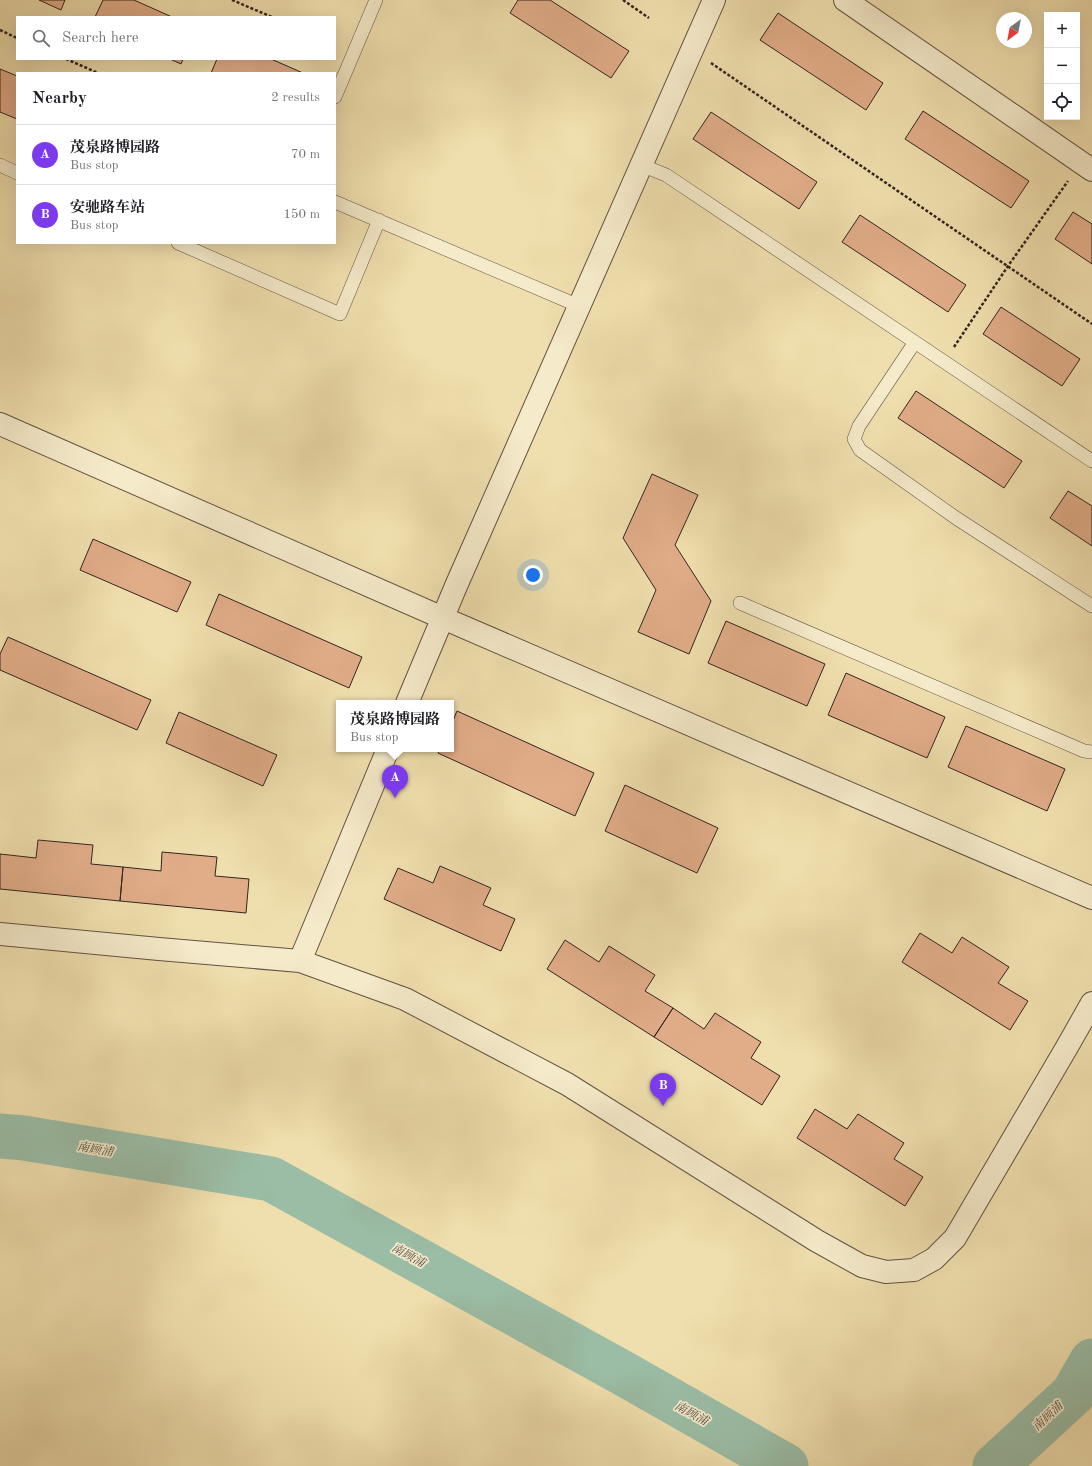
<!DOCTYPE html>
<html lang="en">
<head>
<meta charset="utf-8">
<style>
  body { margin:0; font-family:"Old Standard TT","Noto Serif SC",serif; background:#f2f2f2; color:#202124 }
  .controls { position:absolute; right:12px; top:12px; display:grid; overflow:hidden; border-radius:0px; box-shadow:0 4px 16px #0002 }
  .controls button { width:36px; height:36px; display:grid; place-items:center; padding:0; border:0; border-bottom:1px solid #e0e0e0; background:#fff; color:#202124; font:20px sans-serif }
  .compass { position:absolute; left:996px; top:12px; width:36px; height:36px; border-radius:50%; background:#fff; box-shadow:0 4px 16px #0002; rotate:212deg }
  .you { position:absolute; left:533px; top:575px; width:14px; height:14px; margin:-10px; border:3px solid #fff; border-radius:50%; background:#1a73e8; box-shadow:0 0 0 6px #1a73e833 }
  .badge { display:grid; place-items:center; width:26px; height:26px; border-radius:50%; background:#7c3aed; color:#fff; font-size:13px; font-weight:700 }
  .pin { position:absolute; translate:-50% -33px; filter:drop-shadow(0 1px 2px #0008) }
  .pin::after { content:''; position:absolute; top:21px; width:14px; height:12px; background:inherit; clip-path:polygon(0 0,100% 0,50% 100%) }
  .popup { position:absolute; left:336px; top:700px; width:118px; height:52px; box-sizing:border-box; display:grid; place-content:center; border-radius:0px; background:#fff; filter:drop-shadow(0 1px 3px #0005); font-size:13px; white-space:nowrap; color:#757577 }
  .popup b { font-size:15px; color:#202124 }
  .popup::after { content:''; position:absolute; left:50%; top:100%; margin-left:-8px; border:8px solid transparent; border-top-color:#fff }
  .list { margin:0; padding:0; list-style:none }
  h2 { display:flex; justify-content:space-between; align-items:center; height:52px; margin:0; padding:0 16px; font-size:17px }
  h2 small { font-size:13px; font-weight:400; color:#757577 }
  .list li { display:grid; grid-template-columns:26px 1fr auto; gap:12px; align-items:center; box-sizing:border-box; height:60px; padding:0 16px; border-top:1px solid #e0e0e0 }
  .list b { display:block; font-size:15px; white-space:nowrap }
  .list p { margin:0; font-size:13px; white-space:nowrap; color:#757577 }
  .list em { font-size:13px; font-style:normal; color:#757577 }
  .icon { flex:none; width:22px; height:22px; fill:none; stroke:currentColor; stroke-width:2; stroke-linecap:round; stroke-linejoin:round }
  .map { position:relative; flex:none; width:1092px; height:1466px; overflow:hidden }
  .search { position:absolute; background:#fff; box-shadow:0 4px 16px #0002; left:16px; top:16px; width:320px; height:44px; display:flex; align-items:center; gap:10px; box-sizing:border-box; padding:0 14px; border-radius:0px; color:#757577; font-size:15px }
  .panel { position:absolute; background:#fff; box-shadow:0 4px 16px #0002; left:16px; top:72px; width:320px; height:172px; border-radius:0px }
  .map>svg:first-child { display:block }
</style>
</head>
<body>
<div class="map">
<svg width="1092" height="1466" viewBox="0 0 1092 1466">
  <rect width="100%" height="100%" fill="#f0dfae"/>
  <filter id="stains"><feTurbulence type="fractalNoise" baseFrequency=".005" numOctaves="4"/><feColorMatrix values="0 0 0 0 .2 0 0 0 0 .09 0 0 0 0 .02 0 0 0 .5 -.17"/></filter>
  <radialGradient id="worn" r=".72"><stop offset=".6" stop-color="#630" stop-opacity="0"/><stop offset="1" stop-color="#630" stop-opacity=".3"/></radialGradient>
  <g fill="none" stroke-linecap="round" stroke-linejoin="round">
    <!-- canal -->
    <path stroke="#9bbda6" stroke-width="26" d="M1091,1363H1092"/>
    <!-- river -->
    <path stroke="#9bbda6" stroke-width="45" d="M0,1136L24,1138L271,1179L621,1372L786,1466
      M995,1466L1073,1394L1092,1361"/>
  </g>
  <!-- building -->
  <path fill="#e1ad89" stroke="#33241f" d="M39,0H65L61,10Z
    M103,0H134L172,17H95Z
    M518,0H550L629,51L611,78L510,13Z
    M778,13L883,83L866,110L760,40Z
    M170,59H183L181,64Z
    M217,59H271L303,73H211Z
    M0,69L17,76V119L0,112Z
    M923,111L1029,181L1011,208L905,139Z
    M711,112L817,182L799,209L693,139Z
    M1073,212L1092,224V264L1055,239Z
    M860,215L966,285L948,312L842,242Z
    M1001,307L1080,359L1062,386L983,334Z
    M916,391L1022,461L1004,488L898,418Z
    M652,474L698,495L675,545L711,601L689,654L638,632L656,590L623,538Z
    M1068,491L1092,506V546L1050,518Z
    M93,539L191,582L177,612L80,570Z
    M219,594L362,657L349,688L206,625Z
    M726,621L825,664L807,706L708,663Z
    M8,637L151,700L137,730L0,670V654Z
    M846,673L945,717L927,758L828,715Z
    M457,711L594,773L575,816L438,753L440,749H451V725Z
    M179,712L277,755L263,786L166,743Z
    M966,726L1065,769L1047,811L948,767Z
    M625,785L718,828L697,873L605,831Z
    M38,840L93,845L91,864L123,867L120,901L0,889V854L36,858Z
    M162,852L217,857L215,876L249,879L246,913L120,901L123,867L161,871Z
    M440,866L491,888L483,905L515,919L501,951L384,899L398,868L433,883Z
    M920,933L952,953L962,937L1009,967L998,983L1028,1001L1010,1030L902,962Z
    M565,940L599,962L609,946L655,975L645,991L673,1008L654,1037L547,969Z
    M673,1008L704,1029L715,1013L761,1042L751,1058L780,1076L762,1105L654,1037Z
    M815,1109L847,1129L858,1114L904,1143L894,1159L923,1177L905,1206L797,1138Z"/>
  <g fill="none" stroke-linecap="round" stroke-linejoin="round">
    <defs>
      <path id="lane" d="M335,97L376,0
        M0,165L17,173
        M641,165L666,175L1092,461
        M335,202L579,306
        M178,243L340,314L379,220
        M915,342L859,426L854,439L860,450L956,518L1092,606
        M740,603L1084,751L1092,752"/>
      <path id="street" d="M845,0L1092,170
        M0,424L443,618L1092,898
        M407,703L456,586L714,0
        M0,934L159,949L300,961L405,999L567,1084L817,1241L862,1266L886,1272L914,1270L934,1259L955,1238L1067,1047L1092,1003
        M300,961L388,749"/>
    </defs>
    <!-- lane casing -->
    <use href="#lane" stroke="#625343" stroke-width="14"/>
    <!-- street casing -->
    <use href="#street" stroke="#625343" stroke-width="24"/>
    <!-- path -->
    <path stroke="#33241f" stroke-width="2.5" stroke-dasharray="3 2" stroke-linecap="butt" d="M232,0L272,17
      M623,0L649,18
      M0,30L17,38
      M66,59L98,73
      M711,63L1092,324
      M954,347L1008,266L1068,181"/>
    <!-- lane -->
    <use href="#lane" stroke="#f5eaca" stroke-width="13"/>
    <!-- street -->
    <use href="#street" stroke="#f5eaca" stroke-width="22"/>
  </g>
  <g text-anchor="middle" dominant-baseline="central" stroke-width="3.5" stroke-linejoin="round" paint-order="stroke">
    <!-- water labels -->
    <g font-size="12" font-style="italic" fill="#525248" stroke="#f5eaca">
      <text transform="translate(95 1150) rotate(10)">南顾浦</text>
      <text transform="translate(408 1256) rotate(29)">南顾浦</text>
      <text transform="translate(691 1414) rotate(29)">南顾浦</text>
      <text transform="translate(1048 1417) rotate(-43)">南顾浦</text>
    </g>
  </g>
  <rect width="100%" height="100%" filter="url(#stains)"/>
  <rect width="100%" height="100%" fill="url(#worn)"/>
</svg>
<div class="controls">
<button>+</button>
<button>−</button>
<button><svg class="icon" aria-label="locate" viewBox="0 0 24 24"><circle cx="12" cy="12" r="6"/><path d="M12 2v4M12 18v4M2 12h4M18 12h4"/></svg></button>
</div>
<svg class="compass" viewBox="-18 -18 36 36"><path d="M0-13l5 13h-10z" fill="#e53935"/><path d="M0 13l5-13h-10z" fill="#757577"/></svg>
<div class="you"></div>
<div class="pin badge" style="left:395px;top:798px">A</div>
<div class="popup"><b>茂泉路博园路</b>Bus stop</div>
<div class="pin badge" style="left:663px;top:1106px">B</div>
<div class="search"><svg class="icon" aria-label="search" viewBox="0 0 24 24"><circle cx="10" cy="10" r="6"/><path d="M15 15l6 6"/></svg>Search here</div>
<section class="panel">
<h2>Nearby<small>2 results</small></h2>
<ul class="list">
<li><span class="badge">A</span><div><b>茂泉路博园路</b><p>Bus stop</p></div><em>70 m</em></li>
<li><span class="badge">B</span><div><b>安驰路车站</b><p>Bus stop</p></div><em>150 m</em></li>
</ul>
</section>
</div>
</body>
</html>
